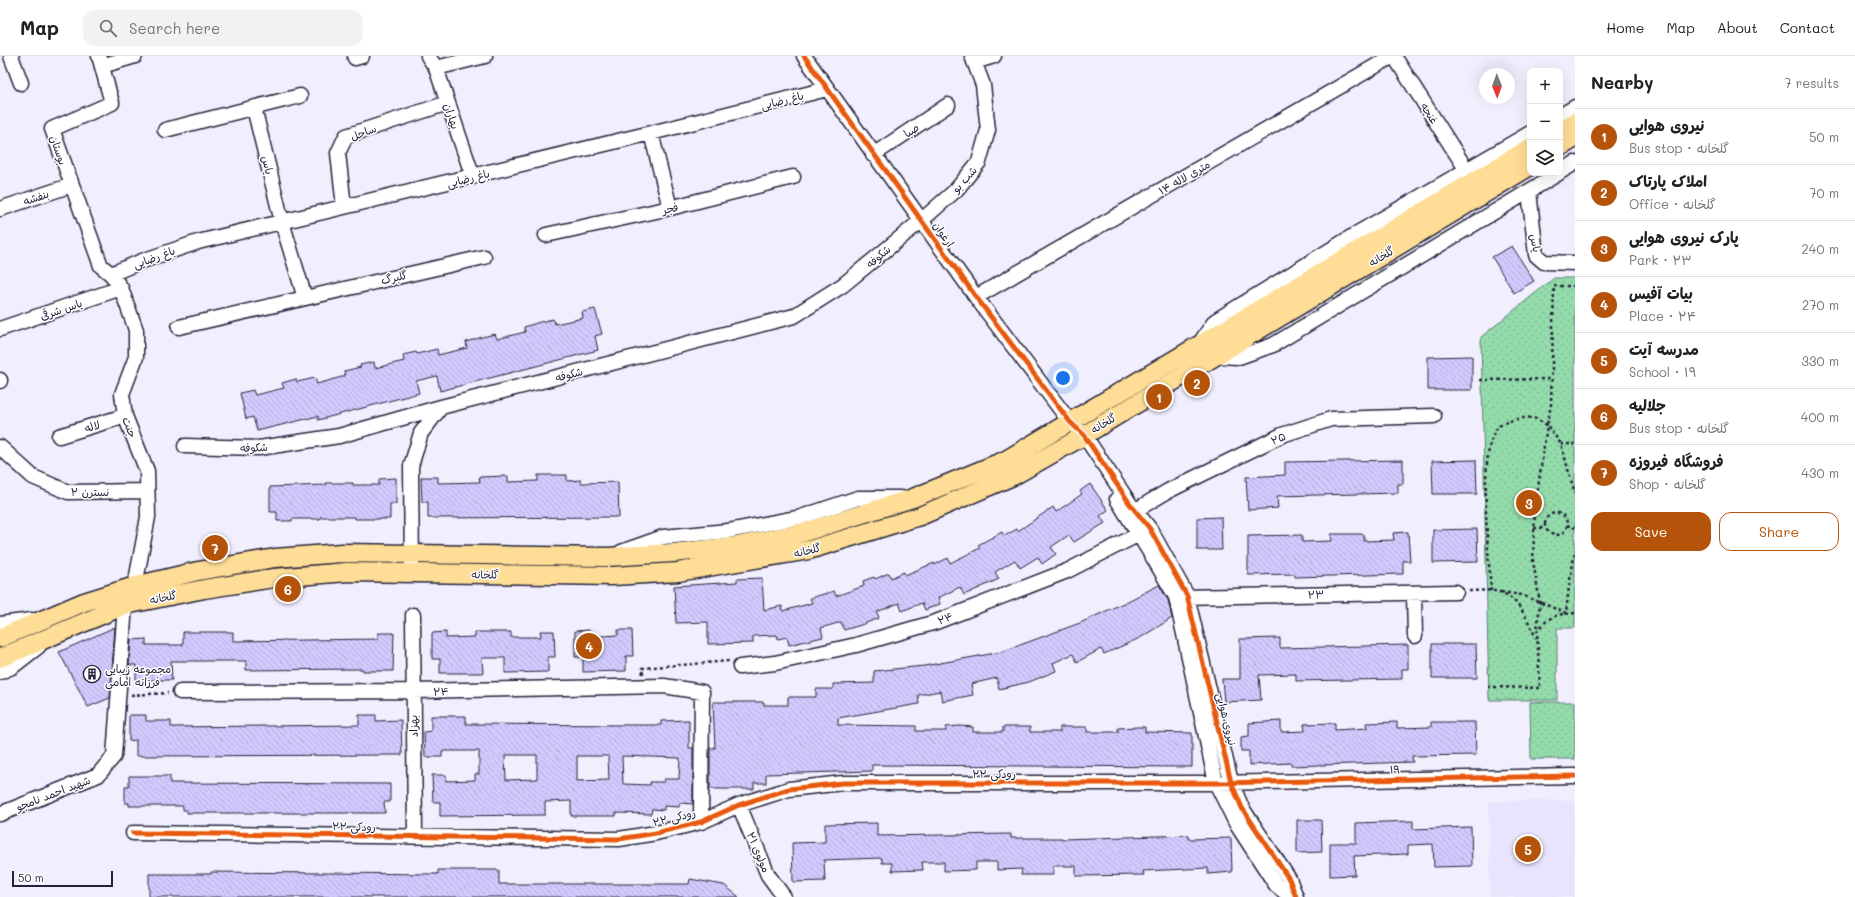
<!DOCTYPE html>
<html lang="en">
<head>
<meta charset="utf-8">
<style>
  body { margin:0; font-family:Mali,"Playpen Sans Arabic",sans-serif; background:#f2f2f2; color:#202124 }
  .controls { position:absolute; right:12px; top:12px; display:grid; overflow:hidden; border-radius:8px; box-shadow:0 4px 16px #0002 }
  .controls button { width:36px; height:36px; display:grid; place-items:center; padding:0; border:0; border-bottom:1px solid #e0e0e0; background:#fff; color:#202124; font:20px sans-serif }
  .compass { position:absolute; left:1479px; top:12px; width:36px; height:36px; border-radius:50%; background:#fff; box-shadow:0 4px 16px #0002; rotate:179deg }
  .scale { position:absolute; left:12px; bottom:10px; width:101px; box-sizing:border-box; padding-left:4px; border:2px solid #22223b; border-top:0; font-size:11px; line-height:14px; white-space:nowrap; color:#22223b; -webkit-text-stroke:3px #fff; paint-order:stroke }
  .you { position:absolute; left:1063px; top:322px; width:14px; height:14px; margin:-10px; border:3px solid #fff; border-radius:50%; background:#1a73e8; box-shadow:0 0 0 6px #1a73e833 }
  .badge { display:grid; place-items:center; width:26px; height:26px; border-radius:50%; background:#b45309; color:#fff; font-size:13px; font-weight:700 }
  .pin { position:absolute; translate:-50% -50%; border:2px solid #fff; box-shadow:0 1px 4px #0006 }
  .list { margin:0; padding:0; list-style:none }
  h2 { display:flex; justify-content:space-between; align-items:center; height:52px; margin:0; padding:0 16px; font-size:17px }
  h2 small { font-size:13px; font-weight:400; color:#757577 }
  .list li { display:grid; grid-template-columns:26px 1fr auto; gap:12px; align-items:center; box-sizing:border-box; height:56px; padding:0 16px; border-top:1px solid #e0e0e0 }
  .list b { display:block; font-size:15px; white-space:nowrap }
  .list p { margin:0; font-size:13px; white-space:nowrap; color:#757577 }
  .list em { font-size:13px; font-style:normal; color:#757577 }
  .actions { display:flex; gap:8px; padding:12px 16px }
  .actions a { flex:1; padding:9px 0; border:1px solid #b45309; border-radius:12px; text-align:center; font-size:14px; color:#b45309 }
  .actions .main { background:#b45309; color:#fff }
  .icon { flex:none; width:22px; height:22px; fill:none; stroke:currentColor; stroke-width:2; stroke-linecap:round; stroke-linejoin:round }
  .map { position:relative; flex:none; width:1575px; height:841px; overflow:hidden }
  header { display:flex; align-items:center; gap:24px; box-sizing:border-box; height:56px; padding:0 20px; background:#fff; border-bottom:1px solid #e0e0e0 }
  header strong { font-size:19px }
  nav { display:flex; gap:22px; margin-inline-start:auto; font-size:14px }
  .search { width:280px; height:36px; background:#f2f2f2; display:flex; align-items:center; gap:10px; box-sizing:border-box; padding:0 14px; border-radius:12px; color:#757577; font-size:15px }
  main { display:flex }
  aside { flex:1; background:#fff }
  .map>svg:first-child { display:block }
</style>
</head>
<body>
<header>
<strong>Map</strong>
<div class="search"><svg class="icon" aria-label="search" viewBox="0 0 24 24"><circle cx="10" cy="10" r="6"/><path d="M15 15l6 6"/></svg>Search here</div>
<nav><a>Home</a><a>Map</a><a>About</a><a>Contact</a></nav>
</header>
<main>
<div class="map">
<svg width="1575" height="841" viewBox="0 0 1575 841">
  <defs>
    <pattern id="grass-dots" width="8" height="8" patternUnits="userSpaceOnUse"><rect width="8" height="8" fill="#93dbaa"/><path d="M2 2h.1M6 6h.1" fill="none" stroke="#7ebc93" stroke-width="1.8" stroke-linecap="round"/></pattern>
    <pattern id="building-back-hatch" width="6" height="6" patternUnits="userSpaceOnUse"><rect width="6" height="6" fill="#d1cafd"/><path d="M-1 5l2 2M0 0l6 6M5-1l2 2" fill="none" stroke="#b3adda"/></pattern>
  </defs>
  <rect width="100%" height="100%" fill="#f1effe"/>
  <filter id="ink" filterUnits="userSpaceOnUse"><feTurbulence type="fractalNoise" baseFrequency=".025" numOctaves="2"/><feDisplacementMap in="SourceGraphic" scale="8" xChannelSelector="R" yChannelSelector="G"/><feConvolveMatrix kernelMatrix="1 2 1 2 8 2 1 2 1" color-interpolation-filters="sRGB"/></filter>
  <g filter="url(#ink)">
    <!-- built -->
    <path fill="#e7e4fe" d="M1575,744V841H1490L1489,745Z"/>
    <!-- grass -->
    <path fill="url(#grass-dots)" stroke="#5a7e72" d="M1554,222H1575V572H1557V644H1489L1481,281Z
      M1530,646H1575V703H1531Z"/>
    <!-- building -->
    <path fill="url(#building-back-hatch)" stroke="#22223b" fill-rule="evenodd" d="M1512,190L1534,225L1514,237L1492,201Z
      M595,253L602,278L595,280L598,294L440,335L437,320L416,325L419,337L318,364V360L257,375L253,361L246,363L240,337L253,334L255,339L284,332L282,327L296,323L297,326L315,322L317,328L345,320L344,315L361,311L360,309L374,306L375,312L404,305L403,299L416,296L417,298L437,293L438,299L467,292L466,286L482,281L495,278L497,283L525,276L524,271L540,266L553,263L555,268L583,262L582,256Z
      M1472,300V334H1428V301Z
      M1403,404V428H1398V437L1277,440L1278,452L1248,454L1246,421L1285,419V406Z
      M1476,404L1477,438H1433L1432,405Z
      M538,419H567V425L581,424V427L618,426L619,461L428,462V446H422L421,421H438V427L480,426L479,421L508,420V426L538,425Z
      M396,422V448H390V463H355V461H320V463H292V465H277V456H270V431L326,429V427H353V429H379V423Z
      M1090,428L1108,454L1100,460L1105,467L1074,486L1069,479L1051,491L1056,498L1042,508L1038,501L1020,512L1015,504L995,516L999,523L964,539L960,531L938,542L940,548L925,554L922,547L902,555L899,547L877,556L879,562L861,569L844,574L841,566L821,572L823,581L789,589L787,581L778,583L777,579L753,580V587L708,588V566L676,567L674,530L737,526V523L762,522L764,554L782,550L783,555L812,547L810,542L834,535L836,540L864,530L863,525L874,521L875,523L889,517L891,522L904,516L905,519L934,507V509L948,502L950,507L980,492L978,489L1002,476L1004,480L1017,473L1018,475L1053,451L1056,456L1082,438L1080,435Z
      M1221,461L1222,494H1197V462Z
      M1477,473L1478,506L1433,507V474Z
      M1408,476L1410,505H1403V518L1295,521V518L1248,519V480L1302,479V486L1332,485L1331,478H1364V485L1394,484L1393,477Z
      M1159,529L1168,544L1172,562L1140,582L1104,598L1101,593L1077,606L1073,598L1053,607L1056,615L1029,626L999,633L997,622L971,628L973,639L942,645L940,635L918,639L919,648L838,662V669L916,670V675H946V671L960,670L973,671V676H1003V671H1030V676H1060V671H1087V676H1118V672L1138,671H1145V676L1192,677V711L872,709V715L766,718V727H754V733H710V692H715L713,646H764V649H788V641H816V633H833V628L874,627V615L924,610L1001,596L1080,567L1128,545Z
      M115,571L110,642L88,651L59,596Z
      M589,574V580H603L618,579V574H632L633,600H626V615L583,616V601H575V575Z
      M540,575H554L555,601H548V616L505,617V602H482L483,617H440V603H432V577L446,576V582L475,581V576H511V581H541Z
      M183,576H233V585L378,583V577H394L393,615H363V613L246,614V605H171L172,624H136V609H129L131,584L146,583V589H183Z
      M1280,582V592L1408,589V613H1402V623L1296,625V618L1259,619L1261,644L1224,646L1222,623H1240V583Z
      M1432,588H1476L1477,622H1432Z
      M129,659H146V665H171V671L359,669V659H376V665L401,664L402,699L136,700V684L129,685Z
      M431,660H466V668L631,669H661V665L689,664V692H693V748L680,747L679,751L664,750V754L652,753L651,758L616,757V760H571V745L545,746V759L440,760V746H433L432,719H446V725L475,724V718H479V695H442V701H425L424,676L431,675ZM505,699H537V723L506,724ZM577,700H608L609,724L577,725ZM622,700L680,702L679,723H664V726H650V729L623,728Z
      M1281,665V676L1305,675L1304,668L1335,667V674L1367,672L1366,667L1397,666V672L1431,671V666H1475L1476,699L1412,700L1413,706L1291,710V707L1249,709V695H1241V681L1249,680V667Z
      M129,720H170V727L390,728V746H384L385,757H187V754H183V750H129V747H125V730H129Z
      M1297,764H1321L1322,796L1297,797Z
      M1413,765V773L1471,771L1472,810L1434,811L1433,788L1408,789V798L1354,800L1355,819L1330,820V787H1356V767Z
      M877,767V780L1011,778V782H1062V783L1189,779V783L1231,782L1232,816L1208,818V812L1143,815L1144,819L1076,820V810H1053V819H1021L1022,813L997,814V806H976V814L944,815V806H922L923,814L892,815V807H882V802L824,804L825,825L793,826L792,787L825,786V768Z
      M438,814H499V828H689L690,823L724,829L739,841H149V818H211V816L438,818Z"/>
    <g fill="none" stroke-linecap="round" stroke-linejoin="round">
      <defs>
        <path id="minor" d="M11,0L21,27
          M99,0L112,47L52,73L101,210L111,218L121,232L136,274V301L122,338L125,360L147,415L148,461L135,530
          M428,0L436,12L473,121
          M804,0L976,241L1070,366L1084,379L1130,448L1150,473L1187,540L1231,726L1242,752L1289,823L1296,841
          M1394,0L1466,113
          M355,2L362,0
          M974,6L994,0
          M102,10L135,0
          M436,12L485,0
          M254,52L282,166L305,242
          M1560,60L1575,51
          M165,74L300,40
          M651,77L670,152
          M873,99L948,49
          M1560,116L1575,107
          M1529,135L1536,199L1544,206L1575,207
          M344,151L338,97L346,80L448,47
          M0,153L72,129
          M546,179L670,152L793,121
          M111,218L142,205L198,186L651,77L827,33
          M976,241L1393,0
          M179,271L484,201
          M0,273L121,232
          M1200,287L1215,265L1361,175L1530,77
          M1216,300L1239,301L1273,289L1559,117
          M0,324V325
          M59,380L125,360
          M185,390L259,392L339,380L441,351L794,260L843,229L922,164L956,134L979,106L988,74L983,29L972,0
          M0,391L33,421L68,436L147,435
          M1117,443L1154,503L1176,541L1216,727L1237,769L1276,829L1291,841
          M1136,454L1168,435L1282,379L1331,363L1434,360
          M621,496L663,481L728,475L801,461L858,442H901
          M412,516L411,410L421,377L441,351
          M1414,537L1415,580
          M1179,541L1456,536
          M413,559L415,780
          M0,568L32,564
          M740,611L775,607L856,589L936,566L1067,515L1147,474
          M0,616L12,611L39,590
          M180,636L413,635L664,630L702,636L701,766
          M739,749L768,819L784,841
          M0,758L98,719L114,700L125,549
          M133,777L619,783L656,777L701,766L739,749L789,733L843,727H1216L1575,720"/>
        <path id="major" d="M1560,75L1575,66
          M1560,91L1575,82
          M0,582L84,546L135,530L198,515L275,502L342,497L607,501L673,497L737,490L805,476L913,442L1006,404L1530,92
          M0,602L125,549L204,533L274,522L347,516L613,520L678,516L809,494L920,460L1015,419L1078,383L1530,110"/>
      </defs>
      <!-- minor casing -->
      <use href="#minor" stroke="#22223b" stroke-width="17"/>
      <!-- major casing -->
      <use href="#major" stroke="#22223b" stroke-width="21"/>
      <!-- path -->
      <path stroke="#22223b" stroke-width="2.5" stroke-dasharray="3 3" stroke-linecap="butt" d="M1575,230H1554L1551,349L1547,369L1561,388L1575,438
        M1480,324L1551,323
        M1561,388H1575
        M1545 468a11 11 0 1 1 22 0a11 11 0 1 1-22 0Z
        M1567,469L1575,472
        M1534,472H1546
        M1469,535C1479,535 1490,533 1500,536C1519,542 1528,565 1536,582
        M1491,535C1489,503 1477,392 1498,371C1504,365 1526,360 1533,362C1538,363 1542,367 1547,369L1535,453L1533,505L1540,547L1537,575
        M1501,536L1522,539L1566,557L1569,530L1575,495
        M643,618L642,612L729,605
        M1488,631L1540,632L1537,575C1549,560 1556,558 1575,557
        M131,639L168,637"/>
      <!-- minor -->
      <use href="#minor" stroke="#fff" stroke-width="14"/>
      <!-- major -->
      <use href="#major" stroke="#fedd96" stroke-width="18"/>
      <defs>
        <path id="cycleway" d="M804,0L976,241L1070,366L1084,379L1130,448L1150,473L1187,540L1231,726L1242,752L1289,823L1296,841
          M133,777L619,783L656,777L701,766L739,749L789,733L843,727H1216L1575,720"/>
      </defs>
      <!-- cycleway casing -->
      <use href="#cycleway" stroke="#fff" stroke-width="8"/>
      <!-- cycleway -->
      <use href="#cycleway" stroke="#e8590c" stroke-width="5"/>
    </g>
  </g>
  <!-- icons -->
  <defs>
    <symbol id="building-ring" viewBox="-11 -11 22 22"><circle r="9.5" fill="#fff" stroke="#22223b" stroke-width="1.5"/><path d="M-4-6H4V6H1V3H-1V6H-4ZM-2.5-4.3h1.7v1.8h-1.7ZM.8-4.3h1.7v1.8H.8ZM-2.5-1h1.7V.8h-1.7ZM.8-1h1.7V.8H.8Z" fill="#22223b"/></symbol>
  </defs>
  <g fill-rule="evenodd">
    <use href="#building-ring" x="82" y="608" width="20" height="20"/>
  </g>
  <g text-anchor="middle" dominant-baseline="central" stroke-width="3" stroke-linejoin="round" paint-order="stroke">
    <!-- street labels -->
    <g font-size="11" fill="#22223b" stroke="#fff">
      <text transform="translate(782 44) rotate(-14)">باغ رضایی</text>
      <text transform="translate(1430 57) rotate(58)">غنچه</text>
      <text transform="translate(452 60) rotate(71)">بهاران</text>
      <text transform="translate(911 74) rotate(-34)">صبا</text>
      <text transform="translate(363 76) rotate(-21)">ساحل</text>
      <text transform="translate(59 94) rotate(71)">بوستان</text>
      <text transform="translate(268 109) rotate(76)">یاس</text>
      <text transform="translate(1184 121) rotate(-30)">۱۴ متری لاله</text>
      <text transform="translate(468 122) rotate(-14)">باغ رضایی</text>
      <text transform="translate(964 123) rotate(-48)">شب بو</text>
      <text transform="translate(36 141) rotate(-19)">بنفشه</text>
      <text transform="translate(670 152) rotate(-13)">فجر</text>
      <text transform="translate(944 178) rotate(55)">ارغوان</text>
      <text transform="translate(1536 187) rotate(79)">یاس</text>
      <text transform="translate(878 200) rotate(-40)">شکوفه</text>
      <text transform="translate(1381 200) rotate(-31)">گلخانه</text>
      <text transform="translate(154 201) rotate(-20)">باغ رضایی</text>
      <text transform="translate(394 221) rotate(-13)">گلبرگ</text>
      <text transform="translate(61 253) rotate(-19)">یاس شرقی</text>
      <text transform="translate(569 318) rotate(-14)">شکوفه</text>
      <text transform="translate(1103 367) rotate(-31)">گلخانه</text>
      <text transform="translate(92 370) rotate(-17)">لاله</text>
      <text transform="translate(130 371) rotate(69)">جنت</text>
      <text transform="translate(1278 382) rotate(-24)">۲۵</text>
      <text transform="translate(254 391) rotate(-2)">شکوفه</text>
      <text x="90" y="435">نسترن ۲</text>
      <text transform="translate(807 494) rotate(-13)">گلخانه</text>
      <text transform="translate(485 518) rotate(1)">گلخانه</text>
      <text transform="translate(1316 538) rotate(-1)">۲۳</text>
      <text transform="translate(163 541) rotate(-11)">گلخانه</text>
      <text transform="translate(945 562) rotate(-22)">۲۴</text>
      <text transform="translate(441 635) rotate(-1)">۲۴</text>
      <text transform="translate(1227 663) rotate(77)">نیروی هوایی</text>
      <text transform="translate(413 670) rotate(-91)">بهزاد</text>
      <text transform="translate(1395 713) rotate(-1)">۱۹</text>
      <text x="994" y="717">رودکی ۲۲</text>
      <text transform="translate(53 737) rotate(-21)">شهید احمد نامجو</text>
      <text transform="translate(674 761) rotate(-14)">رودکی ۲۲</text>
      <text transform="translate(354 770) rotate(1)">رودکی ۲۲</text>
      <text transform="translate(759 796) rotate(67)">مولوی ۲۱</text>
    </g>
    <!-- poi labels -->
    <g font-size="11" fill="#22223b" stroke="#fff" text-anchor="start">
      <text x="105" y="612">مجموعه زیبایی<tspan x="105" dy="13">فرزانه امامی</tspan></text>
    </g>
  </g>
</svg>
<div class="controls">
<button>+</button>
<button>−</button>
<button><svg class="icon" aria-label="layers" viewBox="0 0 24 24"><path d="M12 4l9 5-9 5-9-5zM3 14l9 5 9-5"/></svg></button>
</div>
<svg class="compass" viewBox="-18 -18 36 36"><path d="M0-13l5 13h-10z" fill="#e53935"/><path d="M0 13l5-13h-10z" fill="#757577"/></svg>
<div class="scale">50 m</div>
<div class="you"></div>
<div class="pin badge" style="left:1159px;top:341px">1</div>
<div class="pin badge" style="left:1197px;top:327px">2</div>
<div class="pin badge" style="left:1529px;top:447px">3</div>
<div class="pin badge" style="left:589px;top:590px">4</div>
<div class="pin badge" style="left:1528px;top:793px">5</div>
<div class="pin badge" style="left:288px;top:533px">6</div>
<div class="pin badge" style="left:215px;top:492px">7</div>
</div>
<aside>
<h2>Nearby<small>7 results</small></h2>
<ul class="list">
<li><span class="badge">1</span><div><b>نیروی هوایی</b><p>Bus stop · گلخانه</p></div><em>50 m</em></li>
<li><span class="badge">2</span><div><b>املاک پارتاک</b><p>Office · گلخانه</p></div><em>70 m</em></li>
<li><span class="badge">3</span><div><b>پارک نیروی هوایی</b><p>Park · ۲۳</p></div><em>240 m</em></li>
<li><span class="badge">4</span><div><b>بیات آفیس</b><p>Place · ۲۴</p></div><em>270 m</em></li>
<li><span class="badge">5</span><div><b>مدرسه آیت</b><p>School · ۱۹</p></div><em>330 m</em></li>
<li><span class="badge">6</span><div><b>جلالیه</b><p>Bus stop · گلخانه</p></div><em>400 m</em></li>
<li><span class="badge">7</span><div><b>فروشگاه فیروزه</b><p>Shop · گلخانه</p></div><em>430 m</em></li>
</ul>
<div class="actions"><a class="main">Save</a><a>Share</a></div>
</aside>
</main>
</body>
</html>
